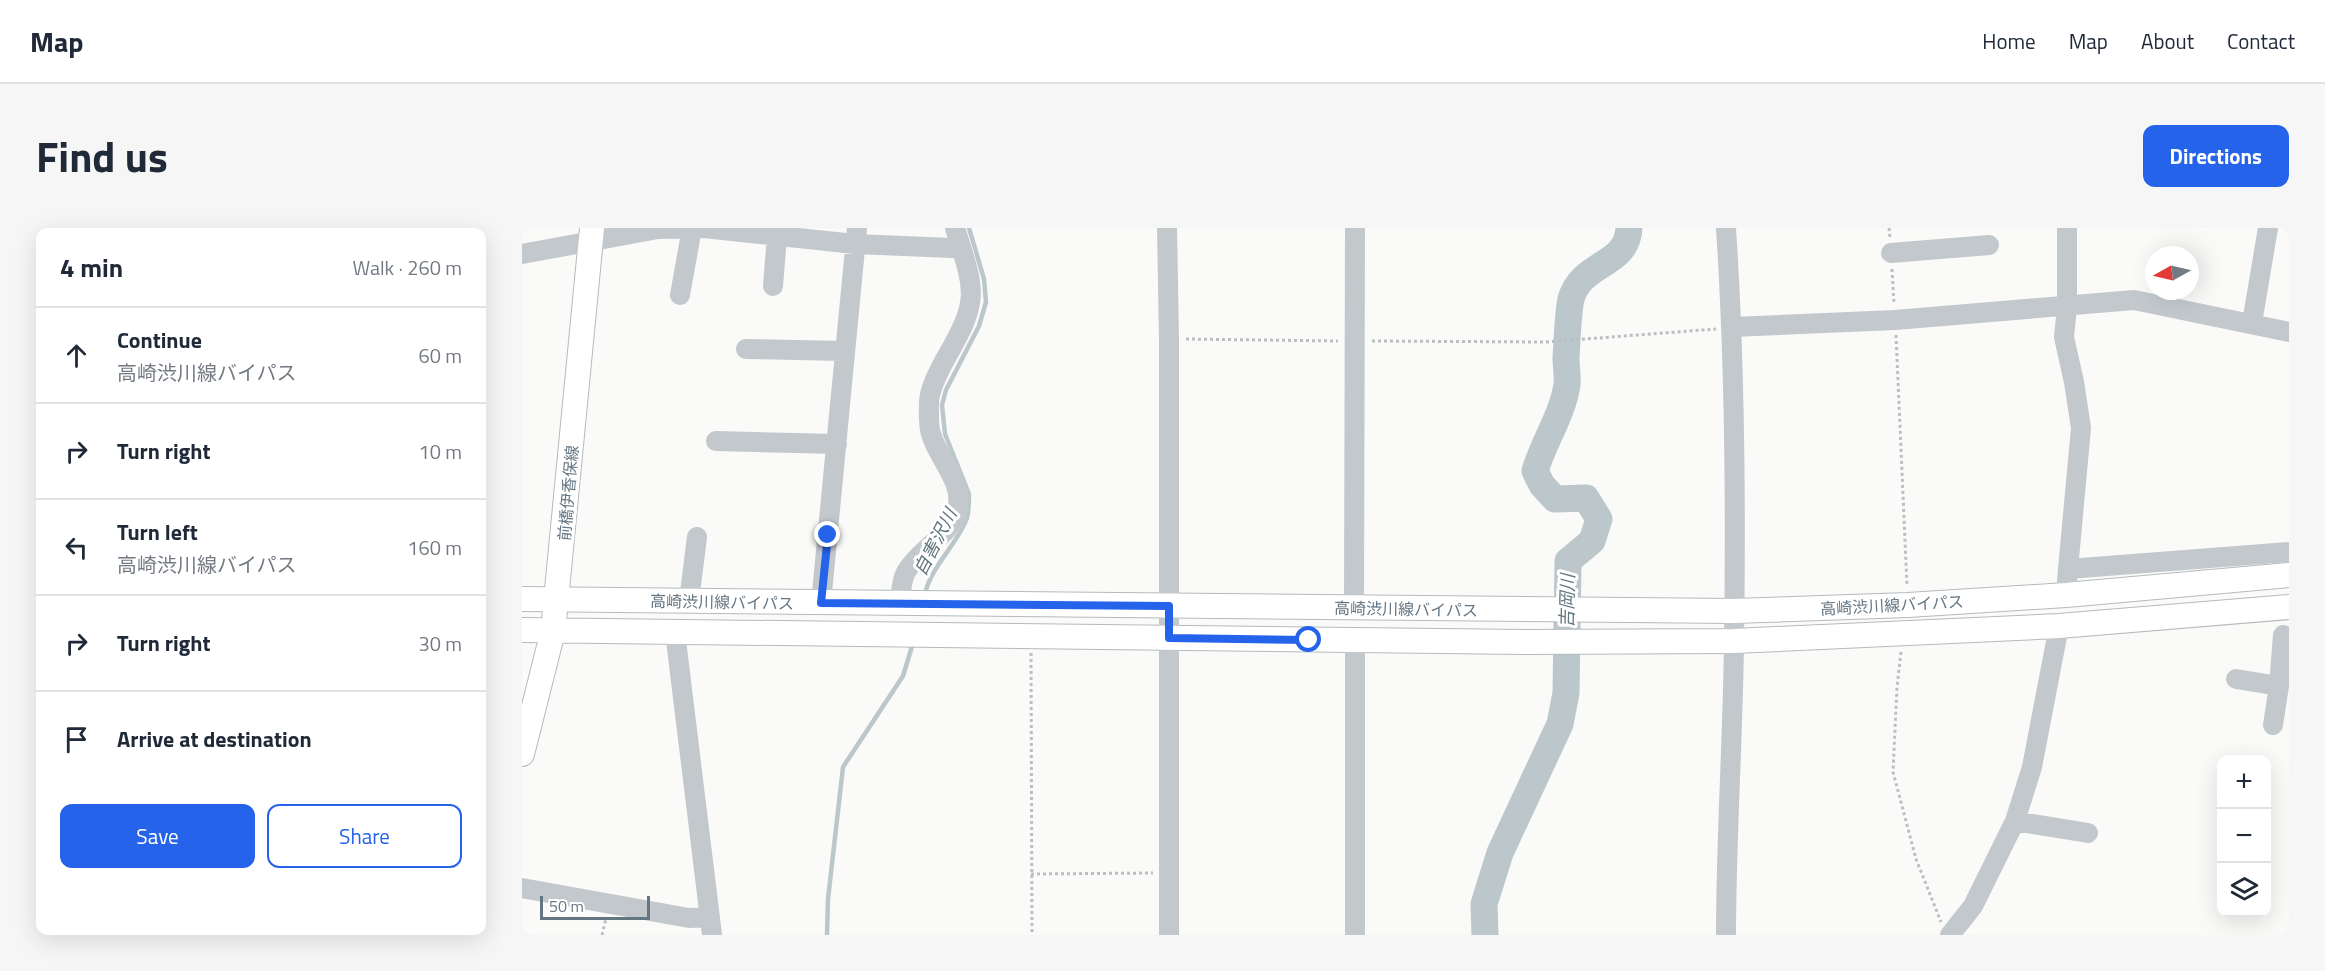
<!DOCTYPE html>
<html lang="en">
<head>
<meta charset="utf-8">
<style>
  body { margin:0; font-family:"Titillium Web","Noto Sans JP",sans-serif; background:#f6f6f7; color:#1f2937 }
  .controls { position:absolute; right:18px; bottom:18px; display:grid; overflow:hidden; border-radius:12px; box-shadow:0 6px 24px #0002 }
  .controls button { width:54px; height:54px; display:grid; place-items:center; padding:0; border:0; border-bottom:2px solid #e0e1e3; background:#fff; color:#1f2937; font:30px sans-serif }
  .compass { position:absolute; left:1623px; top:18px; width:54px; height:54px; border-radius:50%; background:#fff; box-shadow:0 6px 24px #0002; rotate:262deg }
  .scale { position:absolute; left:18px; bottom:15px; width:110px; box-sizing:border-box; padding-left:6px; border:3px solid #657683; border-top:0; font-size:16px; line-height:21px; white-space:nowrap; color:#657683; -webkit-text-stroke:4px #fff; paint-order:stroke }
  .stop { position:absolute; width:18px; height:18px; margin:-14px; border:4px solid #2563eb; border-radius:50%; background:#fff }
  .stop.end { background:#2563eb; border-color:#fff; box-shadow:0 2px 6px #0008 }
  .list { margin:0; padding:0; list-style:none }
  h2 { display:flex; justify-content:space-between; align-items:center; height:78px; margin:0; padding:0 24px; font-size:26px }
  h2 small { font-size:20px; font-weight:400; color:#747a83 }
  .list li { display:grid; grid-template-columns:39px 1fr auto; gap:18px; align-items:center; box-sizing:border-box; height:96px; padding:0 24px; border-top:2px solid #e0e1e3 }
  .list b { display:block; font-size:22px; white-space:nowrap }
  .list p { margin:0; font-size:20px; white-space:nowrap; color:#747a83 }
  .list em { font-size:20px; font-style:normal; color:#747a83 }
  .actions { display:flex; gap:12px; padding:18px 24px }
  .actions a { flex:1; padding:14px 0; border:2px solid #2563eb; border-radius:12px; text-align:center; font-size:21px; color:#2563eb }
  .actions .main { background:#2563eb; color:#fff }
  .icon { flex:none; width:33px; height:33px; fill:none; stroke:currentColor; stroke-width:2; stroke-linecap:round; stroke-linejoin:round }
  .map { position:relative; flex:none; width:1767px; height:707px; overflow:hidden; border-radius:12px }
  header { display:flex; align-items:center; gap:36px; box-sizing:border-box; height:84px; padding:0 30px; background:#fff; border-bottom:2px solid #e0e1e3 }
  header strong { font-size:28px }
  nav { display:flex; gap:33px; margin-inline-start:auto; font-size:21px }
  .intro { display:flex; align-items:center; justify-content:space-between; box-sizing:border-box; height:144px; padding:0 36px }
  h1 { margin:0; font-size:42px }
  .button { padding:15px 27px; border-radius:12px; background:#2563eb; color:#fff; font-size:21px; font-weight:700 }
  main { display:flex; gap:36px; padding:0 36px }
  aside { flex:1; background:#fff; border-radius:12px; box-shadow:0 6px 24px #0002 }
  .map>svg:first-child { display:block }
</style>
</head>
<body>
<header>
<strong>Map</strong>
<nav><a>Home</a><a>Map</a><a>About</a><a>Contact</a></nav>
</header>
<div class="intro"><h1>Find us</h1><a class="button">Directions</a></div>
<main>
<aside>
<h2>4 min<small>Walk · 260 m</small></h2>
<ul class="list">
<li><svg class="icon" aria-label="ahead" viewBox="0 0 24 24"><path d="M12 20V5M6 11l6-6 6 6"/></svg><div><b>Continue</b><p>高崎渋川線バイパス</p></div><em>60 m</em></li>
<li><svg class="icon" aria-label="right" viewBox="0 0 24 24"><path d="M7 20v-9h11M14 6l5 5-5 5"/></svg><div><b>Turn right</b></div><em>10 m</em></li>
<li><svg class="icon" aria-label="left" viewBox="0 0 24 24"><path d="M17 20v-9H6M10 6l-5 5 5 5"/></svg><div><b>Turn left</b><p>高崎渋川線バイパス</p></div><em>160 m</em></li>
<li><svg class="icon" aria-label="right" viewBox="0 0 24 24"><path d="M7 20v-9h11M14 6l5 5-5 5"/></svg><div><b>Turn right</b></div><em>30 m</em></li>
<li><svg class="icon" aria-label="arrive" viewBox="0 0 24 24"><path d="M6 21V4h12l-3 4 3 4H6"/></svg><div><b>Arrive at destination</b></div></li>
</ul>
<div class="actions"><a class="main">Save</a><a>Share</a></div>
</aside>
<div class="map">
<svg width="1767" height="707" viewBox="0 0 1767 707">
  <rect width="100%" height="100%" fill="#fafaf8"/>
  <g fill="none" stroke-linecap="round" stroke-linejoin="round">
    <!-- stream -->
    <path stroke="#bbc7cb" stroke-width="4.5" d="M403,366C409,338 435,317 445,290C447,283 447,274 447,266L423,206L420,177L424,162L457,98L464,74L462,51L447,0
      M305,707L306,671L321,539L381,448L391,415"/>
    <!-- river -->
    <path stroke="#bbc7cb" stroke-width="27" d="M963,707L962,676L978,625L1038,496L1044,465L1046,333L1070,313L1077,291L1064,270L1033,271L1020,257L1013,243C1022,213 1040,188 1045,157C1046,148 1044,139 1044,130C1045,115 1046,84 1049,71C1060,33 1105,39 1107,0"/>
    <defs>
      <path id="major" d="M0,371L1212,383L1386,377L1544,367L1767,347
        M0,402L1003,414L1212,413L1537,398L1767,379
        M0,526L31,403L70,0"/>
    </defs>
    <!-- major casing -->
    <use href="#major" stroke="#b5babe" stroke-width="26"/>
    <!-- path -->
    <path stroke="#bbbfc2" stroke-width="3" stroke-dasharray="3 3" stroke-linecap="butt" d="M1367,0L1368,10
      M1370,41L1372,76
      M1374,107L1385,358
      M664,111L816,113
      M850,113L1024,114L1194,101
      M1379,424L1375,459L1371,544L1394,631L1419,694
      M509,425L510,707
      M509,646L631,645
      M80,707L84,690"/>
    <!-- minor -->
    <path stroke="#c3c8cc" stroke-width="20" d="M645,0L647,111V707
      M1545,0V79L1542,109L1552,154L1559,200L1546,341
      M1369,25L1467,17
      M0,26L136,1L182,0L333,16L430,20L438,16
      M251,58L255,8
      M158,67L170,0
      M1730,95L1746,0
      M1211,99L1373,92L1612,72L1767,104
      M224,121L323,123
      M194,213L315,216
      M1545,354L1546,341L1767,324
      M167,373L175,309
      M299,375L335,0
      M378,375C379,365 379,353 384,344C398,320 428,309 435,282C443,255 416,231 409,206C406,196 407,185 407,175C407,160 418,141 425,128C459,70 452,61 433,0
      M832,380L833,0
      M153,404L190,707
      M1714,451L1757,458
      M1751,497L1757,458L1761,407
      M1493,593L1566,605
      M0,660L167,690L188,689
      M833,707V412
      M1204,707C1204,609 1211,511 1212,412C1214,275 1213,137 1204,0
      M1428,707L1451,678L1493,593L1510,539L1537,398"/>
    <!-- major -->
    <use href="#major" stroke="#fff" stroke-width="24"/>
  </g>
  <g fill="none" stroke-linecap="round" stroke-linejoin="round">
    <!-- route -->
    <path stroke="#2563eb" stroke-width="8" d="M306,307L299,375L647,378V410L787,412"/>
  </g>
  <g text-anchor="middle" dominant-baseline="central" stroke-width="6" stroke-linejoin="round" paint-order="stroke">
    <!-- street labels -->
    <g font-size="16" fill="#657683" stroke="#fff">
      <text transform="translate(46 265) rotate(-85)">前橋伊香保線</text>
      <text transform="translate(200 374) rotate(1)">高崎渋川線バイパス</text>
      <text transform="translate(1370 377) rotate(-3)">高崎渋川線バイパス</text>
      <text transform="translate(884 381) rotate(1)">高崎渋川線バイパス</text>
    </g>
    <!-- water labels -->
    <g font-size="18" font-style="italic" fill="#60757c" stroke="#fff">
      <text transform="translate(413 314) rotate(-63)">自害沢川</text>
      <text transform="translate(1045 373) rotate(-89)">吉岡川</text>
    </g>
  </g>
</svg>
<div class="controls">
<button>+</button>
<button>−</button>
<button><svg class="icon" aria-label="layers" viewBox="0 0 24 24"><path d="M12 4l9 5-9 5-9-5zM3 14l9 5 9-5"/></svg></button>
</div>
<svg class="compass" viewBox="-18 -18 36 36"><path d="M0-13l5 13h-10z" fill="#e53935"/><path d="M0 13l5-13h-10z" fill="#747a83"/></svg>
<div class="scale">50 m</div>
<div class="stop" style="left:787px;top:412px"></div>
<div class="stop end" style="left:306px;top:307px"></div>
</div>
</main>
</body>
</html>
